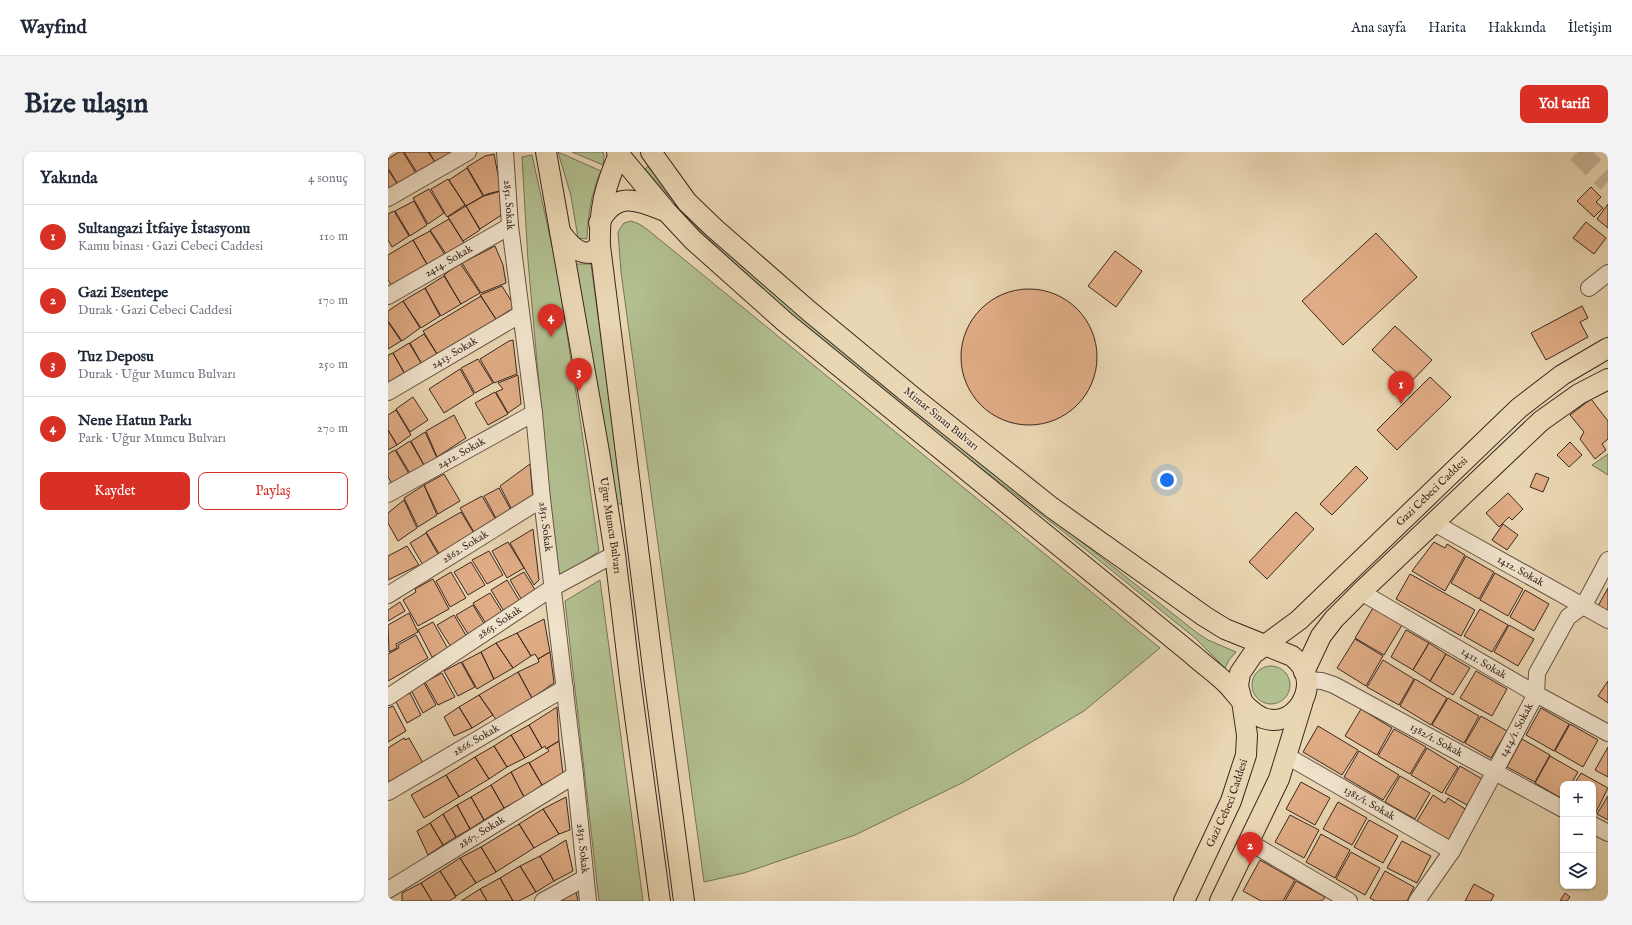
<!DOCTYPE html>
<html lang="tr">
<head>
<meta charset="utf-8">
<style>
  body { margin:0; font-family:"IM FELL English",serif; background:#f2f2f3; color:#1f2937 }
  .controls { position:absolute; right:12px; bottom:12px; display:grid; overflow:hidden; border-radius:8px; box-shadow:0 1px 3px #0004 }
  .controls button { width:36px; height:36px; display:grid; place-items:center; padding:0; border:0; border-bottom:1px solid #e0e1e3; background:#fff; color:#1f2937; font:20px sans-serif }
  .you { position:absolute; left:779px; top:328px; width:14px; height:14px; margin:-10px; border:3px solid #fff; border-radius:50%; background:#1a73e8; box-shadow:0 0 0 6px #1a73e833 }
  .badge { display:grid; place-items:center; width:26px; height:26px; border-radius:50%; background:#d93025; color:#fff; font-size:13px; font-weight:700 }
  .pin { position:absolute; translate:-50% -33px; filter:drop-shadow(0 1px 2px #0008) }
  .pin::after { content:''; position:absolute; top:21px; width:14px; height:12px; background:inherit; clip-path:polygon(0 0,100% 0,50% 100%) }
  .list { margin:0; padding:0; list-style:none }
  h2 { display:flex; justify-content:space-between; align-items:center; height:52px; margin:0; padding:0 16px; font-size:17px }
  h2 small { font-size:13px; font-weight:400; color:#747a83 }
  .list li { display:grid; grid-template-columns:26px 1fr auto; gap:12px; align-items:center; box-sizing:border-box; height:64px; padding:0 16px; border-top:1px solid #e0e1e3 }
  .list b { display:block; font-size:15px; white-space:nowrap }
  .list p { margin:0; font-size:13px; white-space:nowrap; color:#747a83 }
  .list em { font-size:13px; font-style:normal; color:#747a83 }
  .actions { display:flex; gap:8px; padding:12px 16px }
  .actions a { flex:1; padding:9px 0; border:1px solid #d93025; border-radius:8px; text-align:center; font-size:14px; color:#d93025 }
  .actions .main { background:#d93025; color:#fff }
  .icon { flex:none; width:22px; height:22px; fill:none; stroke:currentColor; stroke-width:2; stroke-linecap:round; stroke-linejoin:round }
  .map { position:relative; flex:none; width:1220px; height:749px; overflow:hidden; border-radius:8px }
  header { display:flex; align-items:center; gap:24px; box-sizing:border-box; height:56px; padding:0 20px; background:#fff; border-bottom:1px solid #e0e1e3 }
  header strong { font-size:19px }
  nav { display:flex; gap:22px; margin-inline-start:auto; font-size:14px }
  .intro { display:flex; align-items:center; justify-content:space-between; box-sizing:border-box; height:96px; padding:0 24px }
  h1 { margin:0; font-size:28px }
  .button { padding:10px 18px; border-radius:8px; background:#d93025; color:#fff; font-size:14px; font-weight:700 }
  main { display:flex; gap:24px; padding:0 24px }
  aside { flex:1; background:#fff; border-radius:8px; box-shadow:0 1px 3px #0004 }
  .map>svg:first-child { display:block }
</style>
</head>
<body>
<header>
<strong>Wayfind</strong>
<nav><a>Ana sayfa</a><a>Harita</a><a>Hakkında</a><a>İletişim</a></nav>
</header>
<div class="intro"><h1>Bize ulaşın</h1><a class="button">Yol tarifi</a></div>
<main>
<aside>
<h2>Yakında<small>4 sonuç</small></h2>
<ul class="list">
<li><span class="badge">1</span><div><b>Sultangazi İtfaiye İstasyonu</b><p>Kamu binası · Gazi Cebeci Caddesi</p></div><em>110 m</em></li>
<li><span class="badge">2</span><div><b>Gazi Esentepe</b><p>Durak · Gazi Cebeci Caddesi</p></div><em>170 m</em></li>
<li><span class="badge">3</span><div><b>Tuz Deposu</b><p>Durak · Uğur Mumcu Bulvarı</p></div><em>250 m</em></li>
<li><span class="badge">4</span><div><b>Nene Hatun Parkı</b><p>Park · Uğur Mumcu Bulvarı</p></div><em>270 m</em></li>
</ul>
<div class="actions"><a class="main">Kaydet</a><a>Paylaş</a></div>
</aside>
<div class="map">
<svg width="1220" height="749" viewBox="0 0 1220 749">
  <rect width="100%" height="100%" fill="#e9d6b2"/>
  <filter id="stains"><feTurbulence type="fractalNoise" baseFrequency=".005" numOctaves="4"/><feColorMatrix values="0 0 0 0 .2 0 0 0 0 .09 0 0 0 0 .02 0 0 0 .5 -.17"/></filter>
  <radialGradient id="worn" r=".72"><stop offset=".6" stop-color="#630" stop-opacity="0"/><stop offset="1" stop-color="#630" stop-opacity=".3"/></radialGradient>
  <!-- green -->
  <path fill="#b2bf8f" stroke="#777458" d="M170,0L213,19C203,41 200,63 199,87L190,86L183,44Z
    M184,0H215L216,4L215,13Z
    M144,3L169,117L190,253L211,399L176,424L168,421L140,109L134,5Z
    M260,14L293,56L354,114L634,343L808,480L820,488L848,500L841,508L837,516L807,486L686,388L562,292L383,145L310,77L257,17Z
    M243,69L251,72L260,78L772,496L696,559L576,630L467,683L356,721L316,730L233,120L230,80L236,71Z
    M188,112H203L235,352H229Z
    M1220,302V323L1204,313Z
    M212,428L255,749H211L177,449Z
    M864 533a19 19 0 1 1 38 0a19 19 0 1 1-38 0Z"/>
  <!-- building -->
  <path fill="#e0ac85" stroke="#3c2821" d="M11,0H15L29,23L11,34L0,16V7Z
    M16,0H40L47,10L30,22Z
    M41,0H65L47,10Z
    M106,2L113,39L96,44L79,15L97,4Z
    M79,16L95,44L78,54L61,28Z
    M0,18L11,34L0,40Z
    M60,27L77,53L59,65L43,37Z
    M1203,35L1213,45L1208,50L1215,56L1206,65L1189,49Z
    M41,37L56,61L40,72L25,46Z
    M111,39L118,60L92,77L78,54L99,42Z
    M26,49L39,73L22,84L7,59Z
    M1220,52V76L1209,67Z
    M78,54L92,78L75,89L60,65Z
    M6,59L21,84L4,95L0,88V62Z
    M61,67L76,91L58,102L42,78Z
    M1198,70L1218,86L1206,102L1185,86Z
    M42,79L57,103L40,114L25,88Z
    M988,81L1029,125L955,193L914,149Z
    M25,88L40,114L4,134L0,128V103Z
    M107,94L115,113L118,131L93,141L74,111Z
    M727,99L754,119L728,155L700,134Z
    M72,111L92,141L73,152L56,123Z
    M56,124L73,152L53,164L37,136Z
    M114,134L127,155L108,167L92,143Z
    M37,136L52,164L33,176L15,149Z
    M573 205a68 68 0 1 1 136 0a68 68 0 1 1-136 0Z
    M93,144L109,169L51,205L35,179Z
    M15,149L32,176L14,189L0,169V159Z
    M1194,154L1200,166L1192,170L1200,185L1158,208L1143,181Z
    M0,170L13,189L0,197Z
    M1007,174L1044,208L1021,232L984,198Z
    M36,182L51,205L35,214L22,191Z
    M125,188L129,222L106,231L92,207L121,189Z
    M21,191L35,214L18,224L5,201Z
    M5,201L18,224L0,232V203Z
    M90,207L105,231L87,241L73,216Z
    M72,217L86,242L56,261L41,237Z
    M130,223L133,252L120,261L108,240L115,237L110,231Z
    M1042,225L1063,245L1009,298L989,278Z
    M107,240L120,262L100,273L87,251Z
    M25,245L40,268L22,280L8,257Z
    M1203,247L1220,269V287L1214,292L1218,298L1207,307L1192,287L1196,280L1182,263Z
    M8,258L23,283L9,293L0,278V263Z
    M66,263L78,286L49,305L38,279Z
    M0,278L9,293L0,298Z
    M37,280L49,306L36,313L23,289Z
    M22,289L37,315L23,323L8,298Z
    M1182,290L1194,303L1181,315L1169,303Z
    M7,298L21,322L4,332L0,325V302Z
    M142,312L145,349L125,360L112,334Z
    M968,314L980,326L944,363L932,352Z
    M1148,321L1161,326L1155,340L1142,335Z
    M56,322L72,349L50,362L36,333Z
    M36,333L49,363L30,375L16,346Z
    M111,336L124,360L109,368L96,344Z
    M1120,341L1135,357L1124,368L1121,365L1111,375L1098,361Z
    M94,344L108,368L87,382L72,356Z
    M16,348L29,376L10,389L0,371V361Z
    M73,360L87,383L52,403L38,380Z
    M908,360L926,377L879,427L861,410Z
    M1115,372L1130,383L1119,398L1104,388Z
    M145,377L151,428L146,433L122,391Z
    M38,381L51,404L35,413L22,391Z
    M120,390L136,416L119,426L104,399Z
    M1046,390L1057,396L1059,392L1077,403L1057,439L1024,419Z
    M19,394L31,413L0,428V404Z
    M101,399L115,423L99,432L84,408Z
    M1078,404L1106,420L1091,447L1063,431Z
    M83,410L97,433L80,443L66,420Z
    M63,420L78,446L62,455L48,429Z
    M136,420L149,441L135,450L122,428Z
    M1107,421L1135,437L1120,464L1092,448Z
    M1022,422L1087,458L1073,484L1008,447Z
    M45,427L61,457L30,474L15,448L28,440L27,437Z
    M119,428L133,451L117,461L103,438Z
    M1220,436V460L1210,454Z
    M1137,438L1161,452L1146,479L1122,465Z
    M102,441L116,463L99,473L85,451Z
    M12,450L17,459L0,469V458Z
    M85,453L98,475L82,485L68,463Z
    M985,456L1014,473L996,503L967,486Z
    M1092,457L1120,473L1104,500L1076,484Z
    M21,461L30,480L8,492L9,496L1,500L0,473Z
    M66,463L79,485L63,495L49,473Z
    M156,467L162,500L150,507L147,502L143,504L129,481Z
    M45,470L60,497L44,505L30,478Z
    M1121,473L1146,487L1130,514L1106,500Z
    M1018,478L1041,491L1025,518L1003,505Z
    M129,481L143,504L125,516L108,491Z
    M28,483L40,506L0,529V502L11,496L10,493Z
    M967,487L995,504L978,534L949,516Z
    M108,491L125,516L106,527L93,500Z
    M1041,491L1058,502L1042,529L1025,518Z
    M93,500L106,527L89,537L74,510Z
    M162,500L166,531L144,546L130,520L151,510L150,507Z
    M1058,502L1082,516L1065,543L1042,529Z
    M995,508L1026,527L1011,553L979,535Z
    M73,510L87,535L70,544L56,519Z
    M1088,519L1119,537L1104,564L1072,546Z
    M130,520L144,546L109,569L91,543Z
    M54,521L67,545L50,553L37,530Z
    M1027,527L1059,546L1043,573L1012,554Z
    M1220,529V551L1210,544Z
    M36,531L48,553L35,561L23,538Z
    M22,541L33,563L19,571L7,548Z
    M91,543L105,563L84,576L71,555Z
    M1060,546L1091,564L1076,591L1044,573Z
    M5,554L18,579L0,590V556Z
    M71,555L84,576L66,584L56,565Z
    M169,555L171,589L158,597L157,594L154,596L141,573Z
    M1153,556L1181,572L1166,599L1138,583Z
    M973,557L1004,576L989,603L957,584Z
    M1093,564L1119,579L1103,606L1077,591Z
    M1182,572L1210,588L1195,615L1167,599Z
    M141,573L154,596L137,606L123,583Z
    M930,574L970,598L954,623L915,600Z
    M1006,577L1038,595L1022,622L990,604Z
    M123,583L137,606L119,615L106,594Z
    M16,586L17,588L21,586L35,611L0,630V596Z
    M1134,587L1162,603L1147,630L1119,615Z
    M171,589L175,622L154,633L141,611L161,599L159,596Z
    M106,594L119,615L101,627L87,605Z
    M1220,595V625L1207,618Z
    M1039,596L1070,615L1054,641L1023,623Z
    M971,599L1011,623L995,648L956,625Z
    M1162,604L1190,620L1183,632H1175V647L1147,631Z
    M87,605L101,627L71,645L58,623Z
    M141,610L154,633L136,645L123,620Z
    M1072,614L1096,628L1081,654L1057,641Z
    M123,620L136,645L116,656L103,633Z
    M1193,621L1220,636L1206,664L1205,632H1186Z
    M58,623L71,645L36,666L23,643Z
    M1012,624L1042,641L1027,667L997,650Z
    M913,630L942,646L927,673L898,657Z
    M103,633L116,656L96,668L83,645Z
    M1045,643L1057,651L1060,646L1082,660L1063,690L1029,669Z
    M1220,644V668L1209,662Z
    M83,645L96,668L82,677L69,653Z
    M178,645L182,678L171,682L155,657Z
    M950,650L979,666L964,693L935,677Z
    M69,653L82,677L68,685L55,662Z
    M155,657L171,682L146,696L131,672Z
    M55,662L68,685L55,693L42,671Z
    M902,663L931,678L916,706L887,690Z
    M981,668L1010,684L995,711L966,695Z
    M42,671L55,693L40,703L29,679Z
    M131,672L146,696L108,720L93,695Z
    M933,682L962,698L947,726L918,710Z
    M178,688L185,719L166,729L152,704Z
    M1014,689L1043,704L1029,731L999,716Z
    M93,695L108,720L88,731L72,706Z
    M963,700L992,716L977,743L948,727Z
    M152,704L166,729L148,740L132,714Z
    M72,706L88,731L68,744L52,719Z
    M872,708L907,728L895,749H873L855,739Z
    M132,714L148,740L131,749H125L112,726Z
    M52,719L68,745L61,749H44L33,731Z
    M997,719L1026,735L1019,749H987L982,746Z
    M112,726L125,749H99L92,737Z
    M908,729L937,745L934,749H897Z
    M33,731L44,749H14V741Z
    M1086,732L1106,743L1103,749H1077Z
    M92,737L99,749H73Z
    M188,739L190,749H172Z
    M1177,741L1182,745L1179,749H1172Z"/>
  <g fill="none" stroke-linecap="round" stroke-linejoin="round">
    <!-- highway-tunnel -->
    <path stroke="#c6b395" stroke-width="22" stroke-dasharray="22 11" stroke-linecap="butt" d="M1190,0L1220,30"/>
    <defs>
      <g id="minor">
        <path id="s1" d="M117,0L122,74L146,261L154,347L187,623L200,749"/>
        <path d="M0,46L80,0"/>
        <path d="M1201,136L1220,121"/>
        <path id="s2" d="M0,144L122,74"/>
        <path id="s3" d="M0,240L133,162"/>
        <path id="s4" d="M0,342L146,261"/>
        <path id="s5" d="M1046,371L1220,468"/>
        <path id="s6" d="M973,440L1148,542L1220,581"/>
        <path id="s7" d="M0,443L154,347"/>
        <path id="s8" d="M919,528L934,529L946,533L1175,657"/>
        <path id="s9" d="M0,545L164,436L227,402"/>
        <path id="s10" d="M899,604L1064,699"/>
        <path id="s11" d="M0,640L177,536"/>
        <path d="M1205,673L1220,681"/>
        <path d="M861,690L961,749"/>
        <path id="s12" d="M0,738L187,623"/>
        <path d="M155,749L197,726"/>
        <path id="s13" d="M1029,749L1064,699L1106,621L1148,542L1149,521L1180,465L1196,453L1220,408"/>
      </g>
      <g id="major">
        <path id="s14" d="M158,0L211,300L227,402L242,527L272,749"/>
        <path d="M229,0L278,59L305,88L397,170L805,503C816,513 829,522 840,533C851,545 860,560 875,566C903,576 926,545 917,520C914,513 909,508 904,504L837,477L816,464L663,355L525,245L421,159L326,76L299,50L263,0"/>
        <path d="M232,0C217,34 211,57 212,94L266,524L296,749"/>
        <path d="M211,71C228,38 249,48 277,59"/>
        <path d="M172,80C180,90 187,101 202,101L212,94"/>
        <path d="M916,520L933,484L946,467L973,440L1153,269L1191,242L1220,227"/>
        <path id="s15" d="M796,749L843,649L858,603L859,583L854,549L850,534L852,521L865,502L911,468L1131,256L1174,223L1220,196"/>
        <path d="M832,749L891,627L914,552"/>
      </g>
    </defs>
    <!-- minor casing -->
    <use href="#minor" stroke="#675445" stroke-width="18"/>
    <!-- major casing -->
    <use href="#major" stroke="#3c2821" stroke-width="22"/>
    <!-- minor -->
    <use href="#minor" stroke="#f1e4cd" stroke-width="16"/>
    <!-- major -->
    <use href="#major" stroke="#e9d6b2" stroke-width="20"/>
  </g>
  <g text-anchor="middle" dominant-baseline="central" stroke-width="3" stroke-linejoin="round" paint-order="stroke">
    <!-- street labels -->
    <g font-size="11" fill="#3c2821" stroke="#f1e4cd">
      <text stroke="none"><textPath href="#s1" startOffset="53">2851. Sokak</textPath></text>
      <text stroke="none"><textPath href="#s2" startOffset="70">2414. Sokak</textPath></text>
      <text stroke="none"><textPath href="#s3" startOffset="77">2413. Sokak</textPath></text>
      <text transform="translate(553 267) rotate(39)">Mimar Sinan Bulvarı</text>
      <text stroke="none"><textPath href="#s4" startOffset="84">2412. Sokak</textPath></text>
      <text stroke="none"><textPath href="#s15" startOffset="507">Gazi Cebeci Caddesi</textPath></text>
      <text stroke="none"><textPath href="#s14" startOffset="379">Uğur Mumcu Bulvarı</textPath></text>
      <text stroke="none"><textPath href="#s1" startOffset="377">2851. Sokak</textPath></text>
      <text stroke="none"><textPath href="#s7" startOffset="91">2862. Sokak</textPath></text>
      <text stroke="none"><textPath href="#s5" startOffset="99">1412. Sokak</textPath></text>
      <text stroke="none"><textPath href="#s9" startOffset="134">2865. Sokak</textPath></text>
      <text stroke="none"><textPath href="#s6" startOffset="142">1411. Sokak</textPath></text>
      <text stroke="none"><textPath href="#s13" startOffset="198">1414/1. Sokak</textPath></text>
      <text stroke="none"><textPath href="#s11" startOffset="102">2866. Sokak</textPath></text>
      <text stroke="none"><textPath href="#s8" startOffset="144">1382/1. Sokak</textPath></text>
      <text stroke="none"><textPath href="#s15" startOffset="107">Gazi Cebeci Caddesi</textPath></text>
      <text stroke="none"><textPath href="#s10" startOffset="95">1381/1. Sokak</textPath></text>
      <text stroke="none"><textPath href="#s12" startOffset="110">2867. Sokak</textPath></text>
      <text stroke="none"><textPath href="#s1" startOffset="701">2851. Sokak</textPath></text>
    </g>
  </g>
  <rect width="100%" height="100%" filter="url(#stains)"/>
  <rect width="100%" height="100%" fill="url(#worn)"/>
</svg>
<div class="controls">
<button>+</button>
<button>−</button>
<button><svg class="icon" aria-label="layers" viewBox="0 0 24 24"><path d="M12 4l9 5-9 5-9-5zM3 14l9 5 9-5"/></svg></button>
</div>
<div class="you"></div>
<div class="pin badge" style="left:1013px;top:252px">1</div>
<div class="pin badge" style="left:862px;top:713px">2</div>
<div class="pin badge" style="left:191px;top:239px">3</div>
<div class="pin badge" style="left:163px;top:185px">4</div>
</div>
</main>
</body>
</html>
